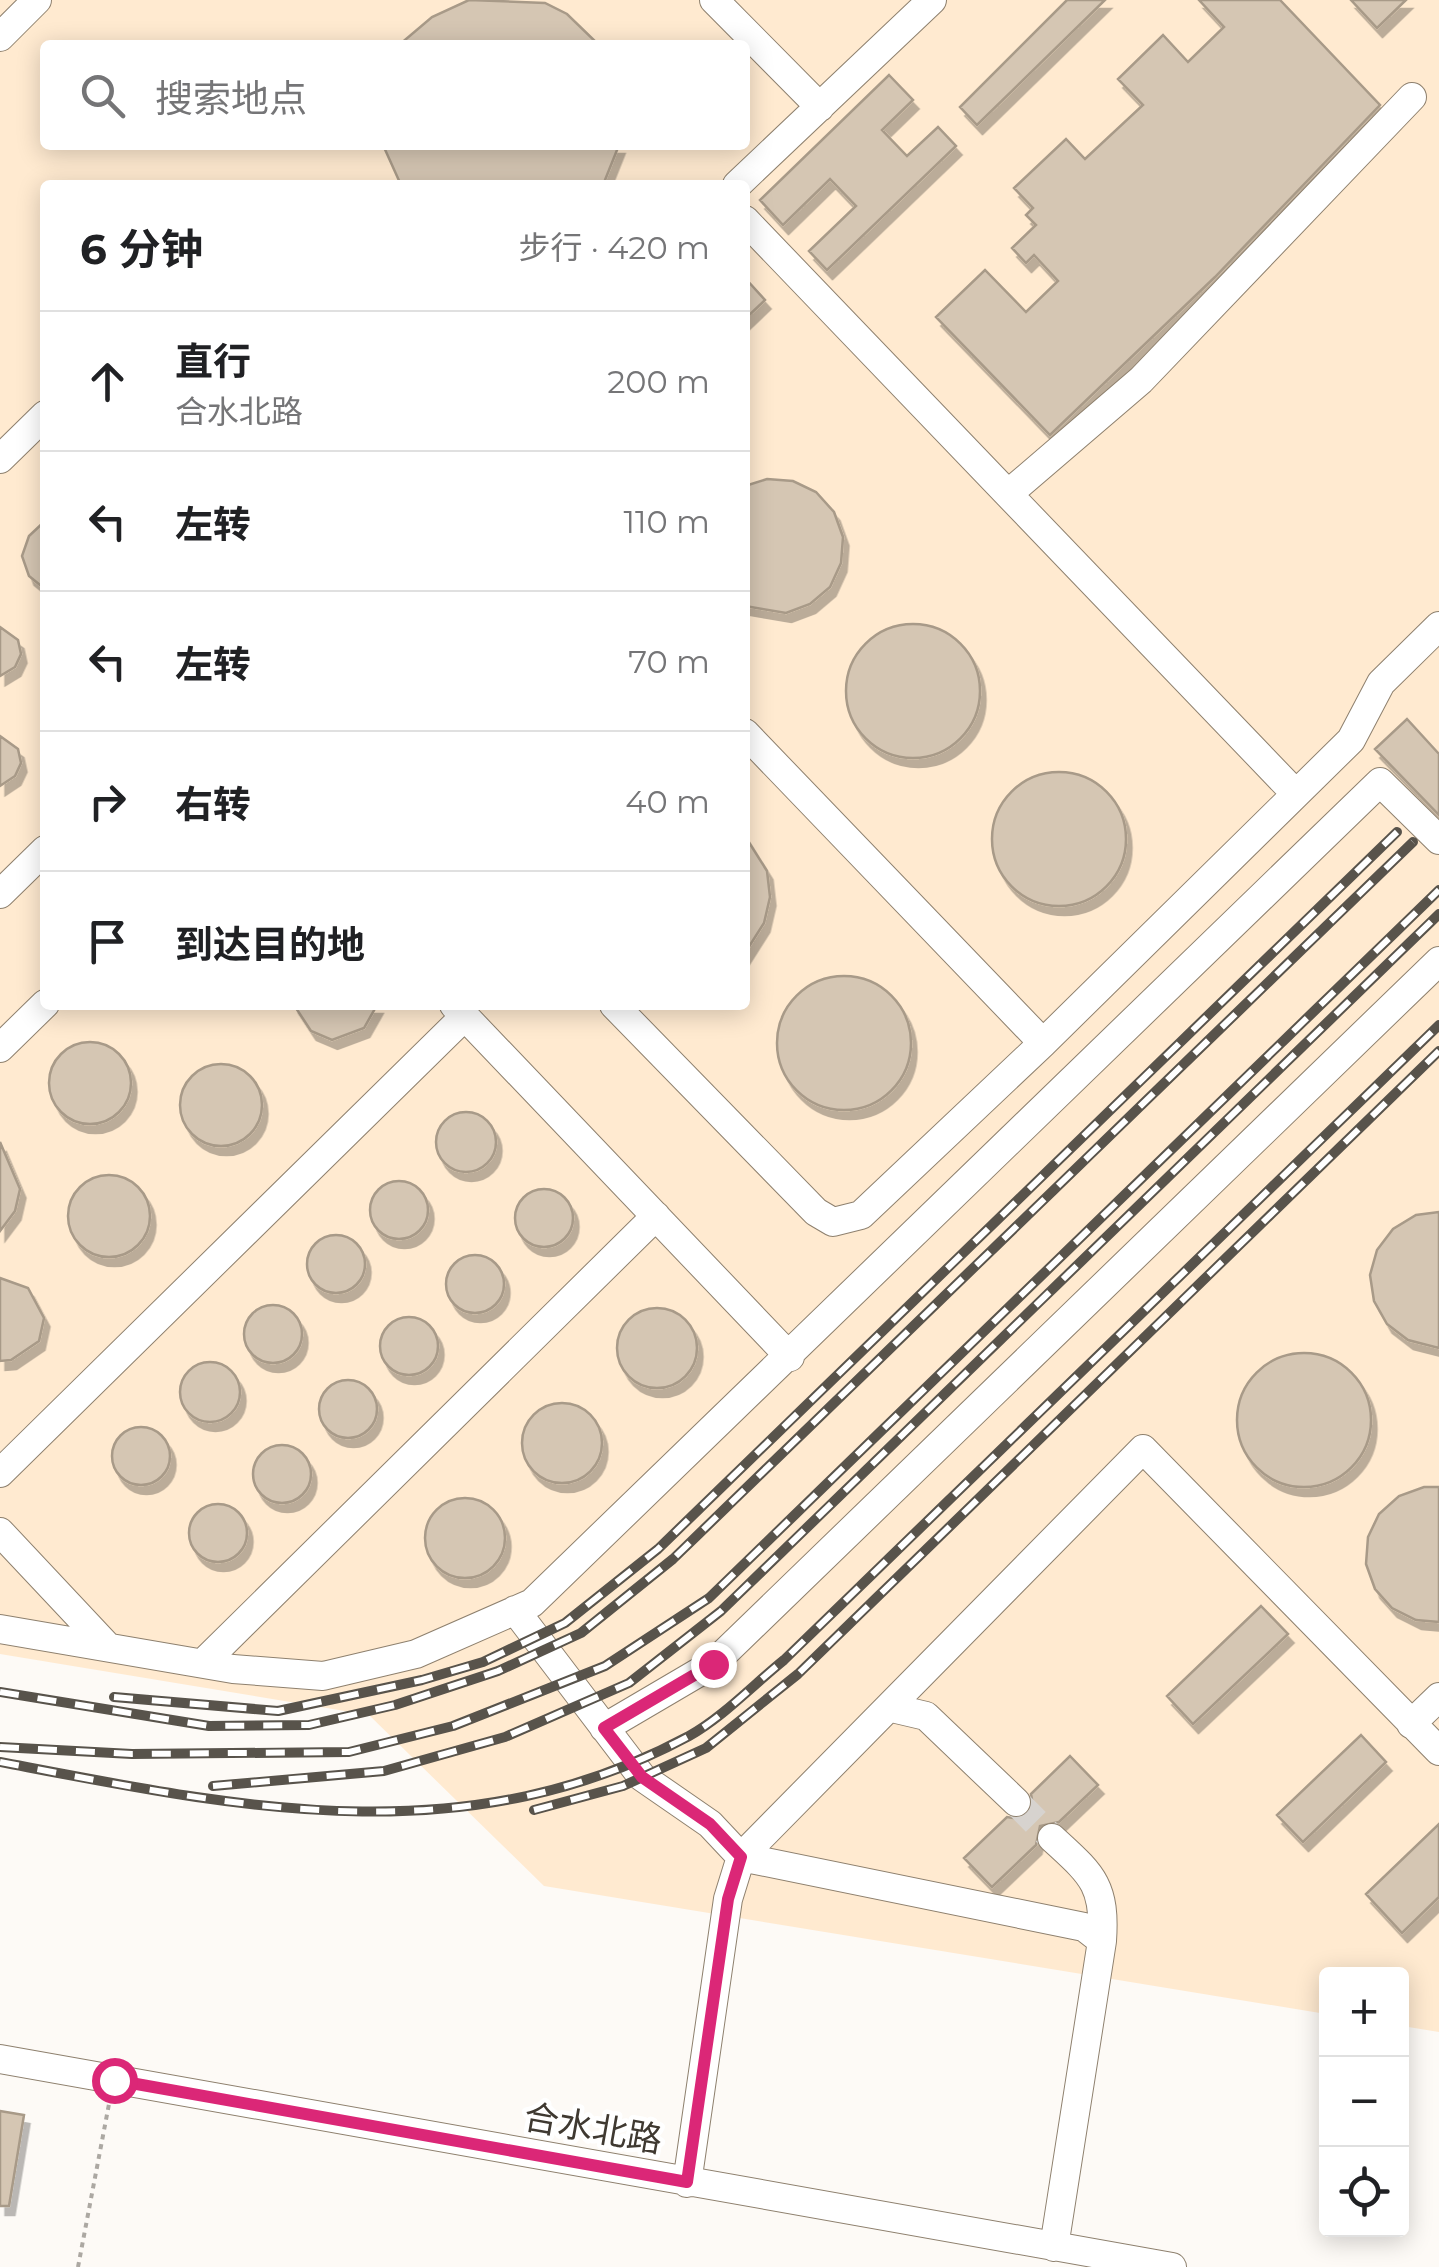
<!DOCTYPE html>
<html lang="zh">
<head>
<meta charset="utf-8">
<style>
  body { margin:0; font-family:Montserrat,"Noto Sans SC",sans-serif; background:#f2f2f2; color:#202124 }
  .controls { position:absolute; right:30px; bottom:30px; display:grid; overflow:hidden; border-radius:10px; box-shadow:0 5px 25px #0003 }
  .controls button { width:90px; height:90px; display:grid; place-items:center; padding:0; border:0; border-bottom:2px solid #e0e0e0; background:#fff; color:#202124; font:50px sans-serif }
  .stop { position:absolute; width:30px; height:30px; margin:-22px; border:8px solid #db2777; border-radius:50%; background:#fff }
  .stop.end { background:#db2777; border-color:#fff; box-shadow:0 2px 10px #0008 }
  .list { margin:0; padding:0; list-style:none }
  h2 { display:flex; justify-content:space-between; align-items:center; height:130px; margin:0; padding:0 40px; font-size:42px }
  h2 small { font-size:32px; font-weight:400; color:#757577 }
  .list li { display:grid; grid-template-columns:65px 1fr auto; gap:30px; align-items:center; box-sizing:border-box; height:140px; padding:0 40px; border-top:2px solid #e0e0e0 }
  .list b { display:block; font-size:38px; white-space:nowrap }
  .list p { margin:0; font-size:32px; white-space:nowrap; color:#757577 }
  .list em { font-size:32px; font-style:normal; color:#757577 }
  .icon { flex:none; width:55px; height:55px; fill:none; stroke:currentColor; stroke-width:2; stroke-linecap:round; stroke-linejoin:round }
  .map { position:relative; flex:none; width:1439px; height:2267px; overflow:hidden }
  .search { position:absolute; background:#fff; box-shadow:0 5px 25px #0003; left:40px; top:40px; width:710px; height:110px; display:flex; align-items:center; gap:25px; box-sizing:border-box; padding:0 35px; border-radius:10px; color:#757577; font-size:38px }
  .panel { position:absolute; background:#fff; box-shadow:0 5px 25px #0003; left:40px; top:180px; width:710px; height:830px; border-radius:10px }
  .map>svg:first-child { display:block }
</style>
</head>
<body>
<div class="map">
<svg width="1439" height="2267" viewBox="0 0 1439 2267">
  <defs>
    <filter id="shadow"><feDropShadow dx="5.5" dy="9" stdDeviation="0" flood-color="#0004"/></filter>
  </defs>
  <rect width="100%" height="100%" fill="#fdfaf6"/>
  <!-- built -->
  <path fill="#ffead0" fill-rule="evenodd" d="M0,0H1439V2032L1402,2026V1974H1326V2014L544,1886L369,1715L0,1654ZM45,45H745V145H45ZM45,185H745V1005H45Z"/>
  <!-- building -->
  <path fill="#d5c6b3" stroke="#a89a88" stroke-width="2.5" filter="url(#shadow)" d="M469,0L545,3L567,14L599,45H399L432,17Z
    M1067,0H1105L977,125L960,107Z
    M1199,0H1280L1380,105L1215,277L1050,435L936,317L985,270L1026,312L1058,281L1034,255L1026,263L1012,248L1036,225L1026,215L1033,208L1014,188L1066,139L1085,159L1143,105L1118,79L1163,35L1188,62L1224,27Z
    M1351,0H1406L1377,28Z
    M889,75L913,100L882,130L907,156L938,127L956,146L827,270L809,251L856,206L830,179L783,225L760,200Z
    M383,145H619L603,185H401Z
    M745,278L765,300L745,319Z
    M767,479L793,481L816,492L834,512L843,537L841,563L830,587L810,604L786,613L745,606V486Z
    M45,521V589L29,576L22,556L29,536Z
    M846 691a67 67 0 1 1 134 0a67 67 0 1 1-134 0Z
    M0,627L18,640L21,654L15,667L0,676Z
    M1407,719L1439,754V815L1375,749Z
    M0,736L18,749L21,763L15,776L0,786Z
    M992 839a67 67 0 1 1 134 0a67 67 0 1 1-134 0Z
    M745,836L767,871L770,897L764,923L745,953Z
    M777 1043a67 67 0 1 1 134 0a67 67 0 1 1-134 0Z
    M294,1005H377L364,1028L332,1040L311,1031Z
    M49 1083a41 41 0 1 1 82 0a41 41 0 1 1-82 0Z
    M180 1105a41 41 0 1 1 82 0a41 41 0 1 1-82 0Z
    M436 1142a30 30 0 1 1 60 0a30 30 0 1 1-60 0Z
    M0,1142L20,1189L15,1211L0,1231Z
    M68 1216a41 41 0 1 1 82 0a41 41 0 1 1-82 0Z
    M370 1210a29 29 0 1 1 58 0a29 29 0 1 1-58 0Z
    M515 1218a29 29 0 1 1 58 0a29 29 0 1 1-58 0Z
    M1439,1212V1348L1408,1340L1387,1324L1374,1301L1370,1275L1377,1250L1393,1229L1416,1215Z
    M307 1264a29 29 0 1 1 58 0a29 29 0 1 1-58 0Z
    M446 1284a29 29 0 1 1 58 0a29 29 0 1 1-58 0Z
    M0,1278L28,1288L44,1318L39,1341L11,1360L0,1361Z
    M244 1334a29 29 0 1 1 58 0a29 29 0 1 1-58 0Z
    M617 1348a40 40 0 1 1 80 0a40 40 0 1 1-80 0Z
    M380 1346a29 29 0 1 1 58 0a29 29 0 1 1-58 0Z
    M1237 1420a67 67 0 1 1 134 0a67 67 0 1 1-134 0Z
    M180 1392a30 30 0 1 1 60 0a30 30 0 1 1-60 0Z
    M319 1409a29 29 0 1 1 58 0a29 29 0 1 1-58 0Z
    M522 1443a40 40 0 1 1 80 0a40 40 0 1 1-80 0Z
    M112 1456a29 29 0 1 1 58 0a29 29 0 1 1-58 0Z
    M253 1474a29 29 0 1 1 58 0a29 29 0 1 1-58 0Z
    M1424,1487H1439V1622L1416,1620L1392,1608L1375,1589L1366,1564L1368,1537L1379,1514L1399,1496Z
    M425 1538a40 40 0 1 1 80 0a40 40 0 1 1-80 0Z
    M189 1533a29 29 0 1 1 58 0a29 29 0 1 1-58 0Z
    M1261,1606L1288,1634L1193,1724L1167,1696Z
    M1361,1735L1386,1762L1303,1842L1277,1815Z
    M1070,1756L1098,1785L1059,1822L1040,1826L1036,1845L992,1887L964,1858L1007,1817L1020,1819L1028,1815L1033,1805L1031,1794Z
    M1439,1824V1897L1402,1933L1366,1894Z
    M0,2111L24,2115L9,2206H0Z"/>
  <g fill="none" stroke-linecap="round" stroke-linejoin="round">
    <!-- minor-tunnel -->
    <path stroke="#d7d3cf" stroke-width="28" stroke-dasharray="28 14" stroke-linecap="butt" d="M1016,1802L1052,1838"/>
    <defs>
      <path id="minor" d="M714,0L820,107
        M0,37L37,0
        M737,185L932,0
        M745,220L1296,794
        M0,459L45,415
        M1008,494L1141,380L1412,97
        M0,894L45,850
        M454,1005L790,1357
        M614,1005L816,1212L833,1222L861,1215L1043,1043L745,733
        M1043,1043L1351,740L1381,683L1439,626
        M0,1048L45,1004
        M0,1473L465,1016
        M0,1532L108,1647
        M515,1610L642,1777L710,1824L741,1857L1084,1927L1102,1941L1054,2247
        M0,1629L233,1669L323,1676L416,1654L532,1603L1380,782L1439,840
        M203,1663L656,1216
        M892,1708L926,1716L1016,1802
        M1411,1724L1439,1697
        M604,1728L713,1664L1439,961
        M1052,1838C1091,1874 1106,1884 1102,1941
        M0,2059L1172,2267
        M687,2183L728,1899L741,1857L1143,1449L1439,1751"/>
    </defs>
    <!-- minor casing -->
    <use href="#minor" stroke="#8e806e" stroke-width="30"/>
    <!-- path -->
    <path stroke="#aca8a2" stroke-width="4" stroke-dasharray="5 5" stroke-linecap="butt" d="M78,2267L109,2104"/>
    <!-- minor -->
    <use href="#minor" stroke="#fff" stroke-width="28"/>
    <defs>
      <path id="rail" d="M0,1692L209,1726L309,1725L395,1705L498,1671L581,1633L673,1559L1413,842
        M114,1697L278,1711L422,1680L483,1662L565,1623L658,1549L1397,832
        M0,1747L132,1754L349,1752L453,1726L605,1666L709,1598L1439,890
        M0,1762C237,1807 464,1857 689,1736C723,1717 753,1685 784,1660L1439,1025
        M213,1786L384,1771L505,1737L629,1683L721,1611L1439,914
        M534,1810L623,1786L706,1748L798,1674L1439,1051"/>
    </defs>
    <!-- rail casing -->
    <use href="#rail" stroke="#58534b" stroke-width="10"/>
    <!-- rail -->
    <use href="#rail" stroke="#fff" stroke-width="6" stroke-dasharray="19" stroke-linecap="butt"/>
  </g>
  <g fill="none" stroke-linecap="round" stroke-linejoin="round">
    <!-- route -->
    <path stroke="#db2777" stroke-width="12" d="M114,2080L687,2182L728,1899L741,1857L710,1824L642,1777L604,1728L713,1664"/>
  </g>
  <g text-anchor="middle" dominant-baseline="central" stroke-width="9" stroke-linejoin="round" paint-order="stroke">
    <!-- street labels -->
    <g font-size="35" fill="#3f3931" stroke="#fff">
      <text transform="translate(593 2128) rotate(10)">合水北路</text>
    </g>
  </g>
</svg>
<div class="controls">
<button>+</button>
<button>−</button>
<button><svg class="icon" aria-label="locate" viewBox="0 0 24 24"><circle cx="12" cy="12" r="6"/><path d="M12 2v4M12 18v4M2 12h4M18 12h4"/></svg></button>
</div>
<div class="stop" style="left:114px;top:2080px"></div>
<div class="stop end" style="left:713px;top:1664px"></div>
<div class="search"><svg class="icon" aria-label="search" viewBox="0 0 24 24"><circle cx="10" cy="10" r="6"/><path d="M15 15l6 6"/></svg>搜索地点</div>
<section class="panel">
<h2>6 分钟<small>步行 · 420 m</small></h2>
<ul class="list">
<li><svg class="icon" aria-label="ahead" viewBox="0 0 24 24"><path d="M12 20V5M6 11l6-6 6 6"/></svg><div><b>直行</b><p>合水北路</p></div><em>200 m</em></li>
<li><svg class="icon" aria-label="left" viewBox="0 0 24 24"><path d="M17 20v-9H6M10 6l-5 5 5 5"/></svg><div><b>左转</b></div><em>110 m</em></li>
<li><svg class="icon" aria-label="left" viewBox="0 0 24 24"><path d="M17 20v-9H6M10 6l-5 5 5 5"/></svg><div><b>左转</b></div><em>70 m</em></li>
<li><svg class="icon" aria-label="right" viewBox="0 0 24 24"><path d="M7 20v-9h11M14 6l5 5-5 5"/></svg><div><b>右转</b></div><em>40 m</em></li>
<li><svg class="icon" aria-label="arrive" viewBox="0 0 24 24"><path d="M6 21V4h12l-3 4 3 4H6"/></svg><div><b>到达目的地</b></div></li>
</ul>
</section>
</div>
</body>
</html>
